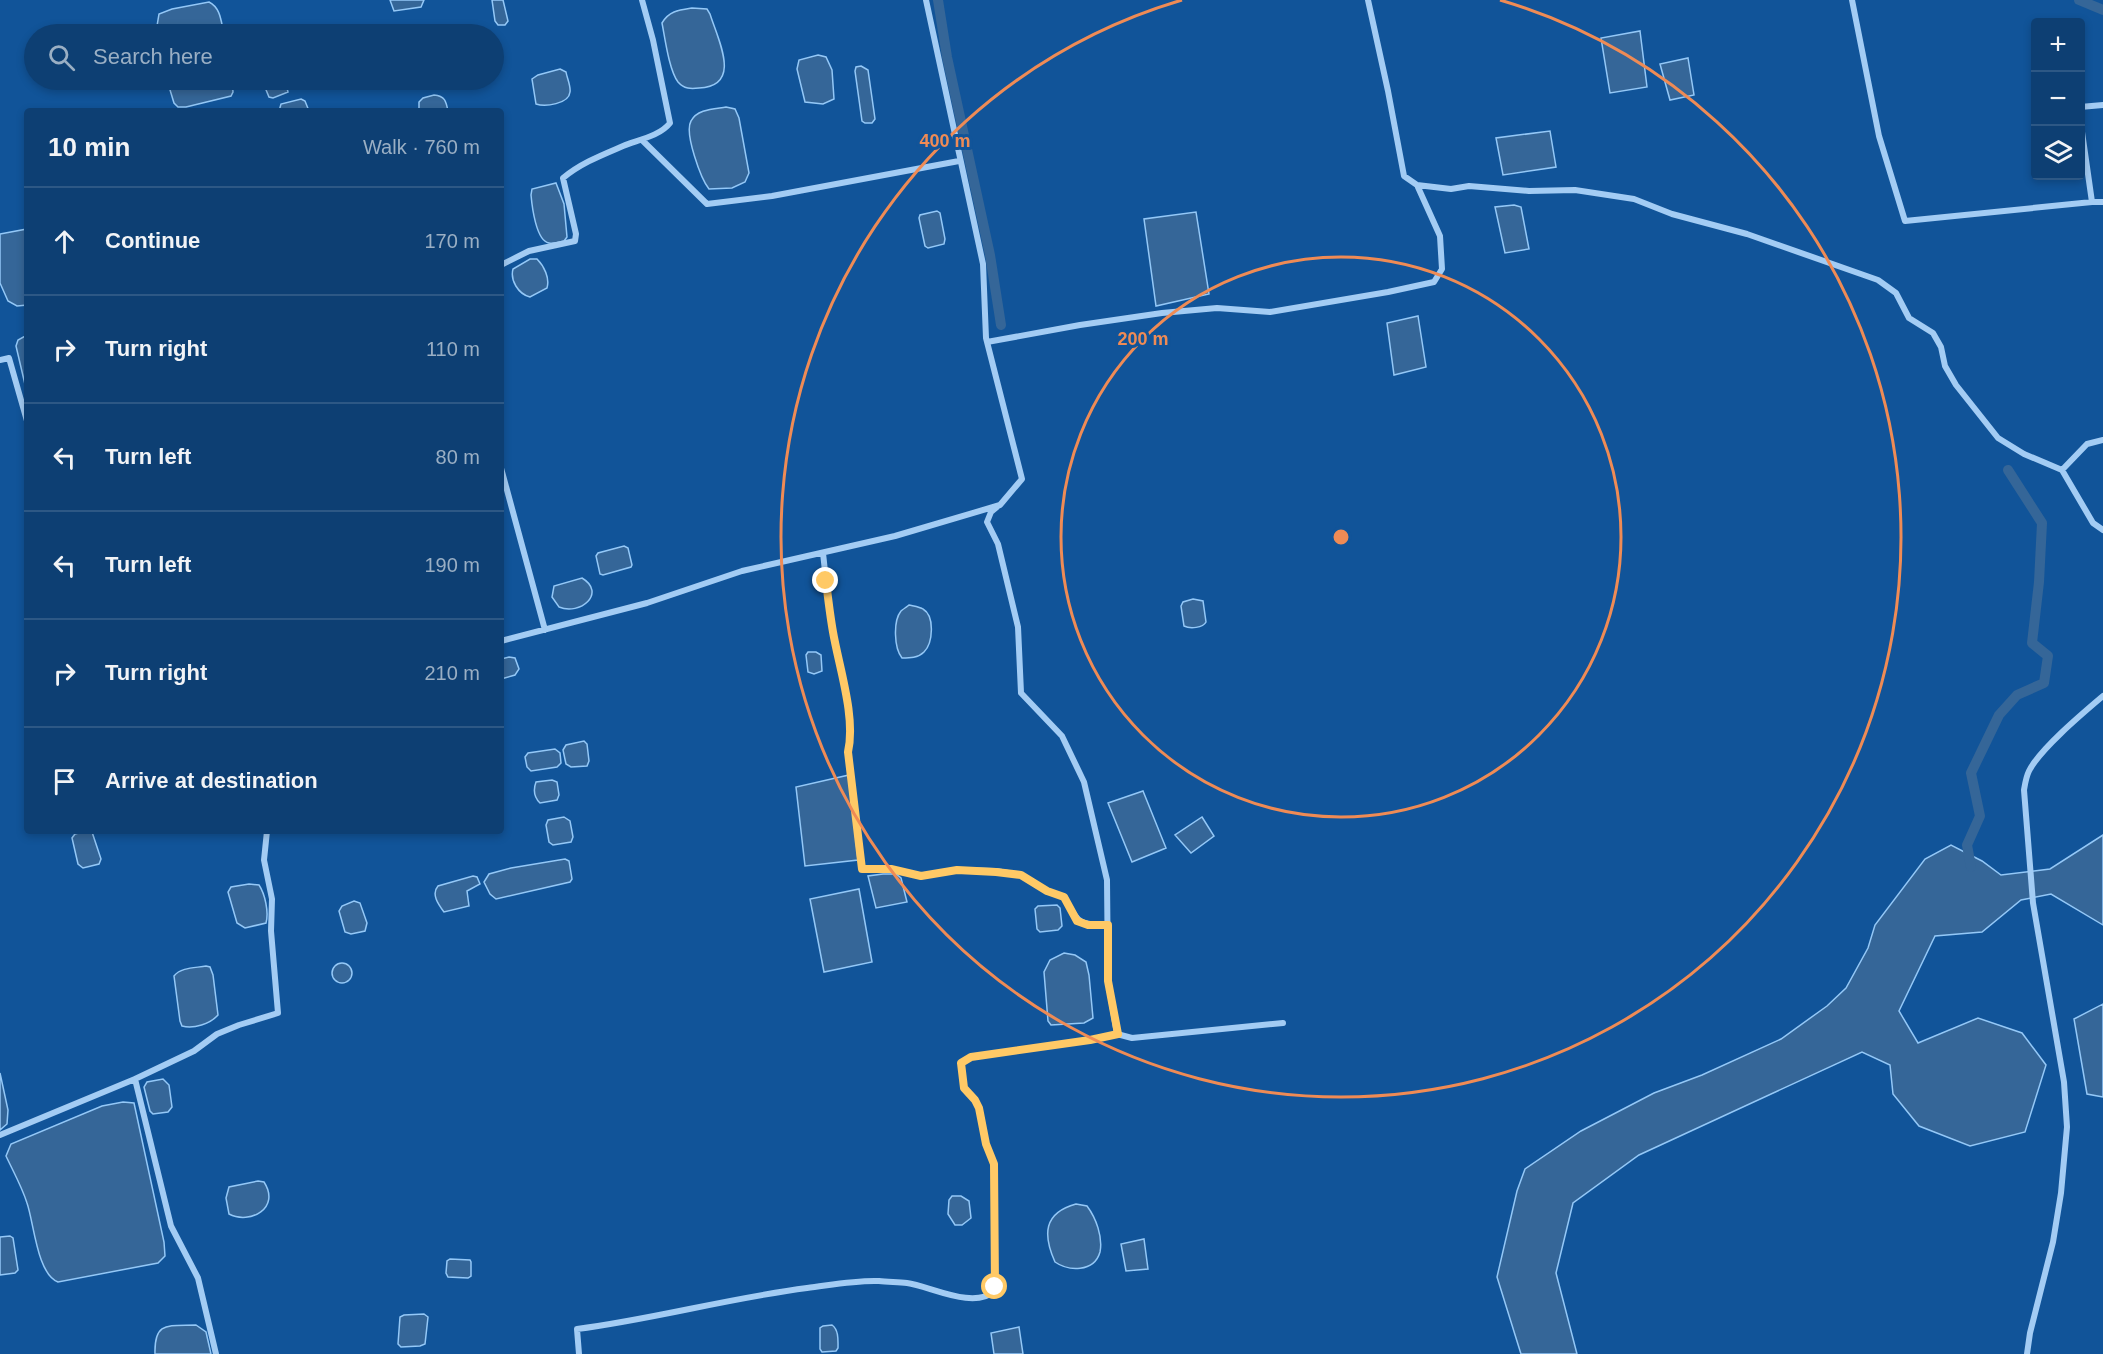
<!DOCTYPE html>
<html lang="en">
<head>
<meta charset="utf-8">
<style>
  body { margin:0; font-family:Helvetica,sans-serif; background:#164678; color:#f1f3f6 }
  .controls { position:absolute; right:18px; top:18px; display:grid; overflow:hidden; border-radius:6px; box-shadow:0 3px 9px #0003 }
  .controls button { width:54px; height:54px; display:grid; place-items:center; padding:0; border:0; border-bottom:2px solid #2d5885; background:#0d3f73; color:#f1f3f6; font:30px sans-serif }
  .stop { position:absolute; width:18px; height:18px; margin:-14px; border:4px solid #ffc966; border-radius:50%; background:#fff }
  .stop.end { background:#ffc966; border-color:#fff; box-shadow:0 2px 6px #0008 }
  .list { margin:0; padding:0; list-style:none }
  h2 { display:flex; justify-content:space-between; align-items:center; height:78px; margin:0; padding:0 24px; font-size:26px }
  h2 small { font-size:20px; font-weight:400; color:#9aafc4 }
  .list li { display:grid; grid-template-columns:39px 1fr auto; gap:18px; align-items:center; box-sizing:border-box; height:108px; padding:0 24px; border-top:2px solid #2d5885 }
  .list b { display:block; font-size:22px; white-space:nowrap }
  .list em { font-size:20px; font-style:normal; color:#9aafc4 }
  .icon { flex:none; width:33px; height:33px; fill:none; stroke:currentColor; stroke-width:2; stroke-linecap:round; stroke-linejoin:round }
  .map { position:relative; flex:none; width:2103px; height:1354px; overflow:hidden }
  .search { position:absolute; background:#0d3f73; box-shadow:0 3px 9px #0003; left:24px; top:24px; width:480px; height:66px; display:flex; align-items:center; gap:15px; box-sizing:border-box; padding:0 21px; border-radius:33px; color:#9aafc4; font-size:22px }
  .panel { position:absolute; background:#0d3f73; box-shadow:0 3px 9px #0003; left:24px; top:108px; width:480px; height:726px; border-radius:6px }
  .map>svg:first-child { display:block }
</style>
</head>
<body>
<div class="map">
<svg width="2103" height="1354" viewBox="0 0 2103 1354">
  <rect width="100%" height="100%" fill="#115499"/>
  <!-- water -->
  <path fill="#356698" stroke="#94c8f7" stroke-width="1.5" d="M390,0H424L421,7L394,11Z
    M492,0H503L508,21L505,25H498L495,21Z
    M209,2C221,8 221,22 224,34H158L157,26L159,14L172,9Z
    M692,8L707,9L710,14C718,40 743,86 699,88C691,89 684,89 678,82C669,70 665,38 662,23C669,11 679,10 692,8Z
    M1640,31L1647,87L1610,93L1601,38Z
    M818,55L826,57L832,70L834,99L823,104L805,102L797,69L799,60Z
    M1688,58L1694,95L1670,100L1660,64Z
    M861,66L868,70L875,119L872,123H865L862,121L855,71L856,67Z
    M560,69L566,72C567,78 571,86 570,92C569,104 545,107 536,104L532,79L538,75Z
    M167,80H232L233,92L231,96L186,107H178L174,103Z
    M262,80H285L288,92L273,98L269,97Z
    M434,95C445,96 446,101 448,111H419V102L423,98Z
    M301,99L305,101L309,111H279L281,104Z
    M726,107L735,109L739,118L749,173L745,182L732,188L709,189C701,179 684,133 691,121C697,109 714,109 726,107Z
    M1550,131L1556,167L1503,175L1496,138Z
    M556,183L564,204L567,237L564,241C560,242 554,244 549,243C536,241 532,206 531,195L532,189Z
    M1514,205L1521,207L1529,249L1505,253L1495,207Z
    M937,211L940,213L945,239L944,244L928,248L925,246L919,218L920,215Z
    M1196,212L1209,294L1156,306L1144,219Z
    M27,229V305L17,306L8,301L0,283V234Z
    M530,259H537C544,266 550,278 547,288L530,297C518,294 510,280 513,269Z
    M1418,316L1426,367L1394,375L1387,323Z
    M27,335V393L16,346L18,340Z
    M624,546L628,548L632,565L631,567L603,575L600,574L596,556L598,553Z
    M582,578C607,593 580,616 559,607L552,597L554,586Z
    M1193,599L1203,601L1206,622C1203,628 1190,629 1184,626L1181,606L1183,602Z
    M909,605C913,606 920,607 923,609C935,616 933,643 924,652C918,658 910,658 902,658C894,648 893,621 901,611C902,610 908,606 909,605Z
    M808,652H816L821,655L822,671L814,674L808,672L806,655Z
    M509,657L515,658L519,669L515,675L501,679V659Z
    M584,741L587,744L589,761L587,766L571,767L566,764L563,750L566,745Z
    M555,749L560,753L561,763L557,767L531,771L527,767L525,757L528,753Z
    M849,775L858,860L805,866L796,787Z
    M552,780L557,782L559,795L557,800L540,803C534,797 533,790 536,782Z
    M1143,791L1166,848L1132,862L1108,803Z
    M564,817L570,821L573,837L571,842L553,845L549,842L546,825L548,820Z
    M1202,817L1214,836L1191,853L1175,835Z
    M86,831L92,832L101,859L99,864L83,868L78,864L72,838L75,834Z
    M2103,835V925L2051,894L2021,900L1982,932L1935,936L1899,1011L1918,1043L1978,1018L2022,1033L2046,1065L2025,1132L1970,1146L1919,1126L1893,1094L1890,1065L1862,1052L1639,1155L1573,1203L1556,1273L1577,1354H1521L1497,1277L1517,1191L1525,1169L1581,1131L1654,1093L1702,1075L1781,1039L1827,1006L1846,988L1868,948L1875,925L1925,859L1951,845L1982,861L2001,875L2050,869Z
    M565,859L569,861L572,879L570,882L496,899L490,894L484,882L489,874L511,868Z
    M883,874H896L901,878L907,902L876,908L868,876Z
    M473,876L477,877L480,884L467,891L469,906L444,912C438,904 431,894 438,886Z
    M249,884L259,885C265,894 269,912 266,923L245,928L237,923L228,892L231,887Z
    M859,889L872,962L824,972L810,899Z
    M354,901L360,903L367,923L365,931L351,934L345,932L339,911L342,906Z
    M1057,905L1060,908L1062,926L1058,930L1040,932L1037,929L1035,909L1038,906Z
    M1064,953L1075,955L1086,962L1089,975L1093,1018L1084,1023L1051,1025L1048,1021L1044,972L1050,960Z
    M332 973a10 10 0 1 1 20 0a10 10 0 1 1-20 0Z
    M206,966L210,967L213,975L218,1015C210,1024 194,1029 182,1026L180,1021L174,976C181,967 196,968 206,966Z
    M2103,1004V1097L2087,1094L2074,1019Z
    M0,1073L8,1110L7,1124L0,1130Z
    M163,1079L169,1085L172,1107L168,1112L153,1114L150,1111L144,1087L147,1082Z
    M123,1102L134,1103L164,1242L165,1256L158,1263L58,1282C37,1274 34,1223 27,1203C22,1187 13,1171 6,1156L11,1144L102,1106Z
    M258,1181L264,1182C281,1208 250,1225 229,1214L226,1198L229,1187Z
    M952,1196H961L969,1201L971,1218L962,1225H955L948,1214L949,1200Z
    M1076,1204L1087,1206C1096,1218 1103,1237 1100,1252C1094,1273 1068,1271 1055,1262C1043,1235 1043,1213 1076,1204Z
    M10,1236L13,1238L18,1270L15,1273L0,1275V1237Z
    M1144,1239L1148,1269L1126,1271L1121,1244Z
    M450,1259L470,1260L471,1262V1276L468,1278L448,1277L446,1273L447,1261Z
    M424,1314L428,1317L425,1344L420,1346L401,1347L398,1344L400,1317L404,1315Z
    M196,1325L206,1332L211,1354H155C154,1321 168,1326 196,1325Z
    M832,1325C839,1330 838,1341 838,1348L836,1351L822,1352L820,1349V1328L823,1326Z
    M1019,1327L1023,1354H994L991,1333Z"/>
  <g fill="none" stroke-linecap="round" stroke-linejoin="round">
    <!-- canal -->
    <path stroke="#356698" stroke-width="10" d="M938,0L947,57L990,255L1001,325
      M2079,0L2103,10
      M1971,867L1967,845L1980,816L1971,773L1999,715L2017,695L2044,683L2048,656L2032,643L2039,582L2042,523L2008,470"/>
    <!-- minor -->
    <path stroke="#a3ccf4" stroke-width="6" d="M1368,0L1388,91L1404,176L1417,185L1451,189L1469,186L1529,191L1575,190L1634,199L1672,214L1747,234L1878,280L1896,293L1909,318L1933,333L1941,347L1945,366L1956,385L1998,438L2024,454L2062,470L2093,523L2103,530
      M1852,0L1879,136L1905,221L2092,202
      M2080,107L2103,105
      M2080,118L2092,202H2103
      M642,140L707,204L772,196L959,161
      M501,265L529,251L575,241L576,234L563,178C581,163 602,155 623,146C638,140 660,136 670,123L653,40L642,0
      M987,342L1080,325L1162,313L1217,308L1270,312L1388,292L1434,282L1442,269L1440,236L1417,185
      M0,360L9,358L27,421
      M501,468L545,630
      M2062,470L2087,444L2103,440
      M997,507L991,512L987,522L998,544L1018,627L1021,693L1062,736L1084,782L1107,880L1108,981L1117,1034
      M823,553C826,579 828,606 833,632C839,667 856,717 848,752L862,869H891L922,876L957,870L996,871L1021,875L1047,891L1064,897C1079,923 1077,925 1108,925
      M501,641L647,603L742,571L895,536L1000,505L1022,479L986,338L983,264L926,0
      M135,1079L194,1051L217,1034L239,1025L278,1013L271,931L272,899L264,860L267,831
      M0,1135L135,1079L171,1226L198,1278L216,1354
      M579,1354L577,1329C654,1319 729,1298 807,1288C831,1285 855,1280 879,1281C888,1282 898,1282 907,1283C930,1286 974,1310 994,1291L995,1287L994,1164L986,1144L979,1109L975,1099L964,1088L961,1063L971,1057L1090,1040L1117,1034L1132,1038L1283,1023
      M2027,1354L2030,1333L2053,1242L2061,1193L2067,1127L2064,1082L2033,903L2024,790C2025,784 2026,777 2029,771C2040,749 2083,713 2103,696"/>
  </g>
  <g fill="none" stroke-linecap="round" stroke-linejoin="round">
    <!-- route -->
    <path stroke="#ffc966" stroke-width="8" d="M826,581C828,598 830,615 833,632C839,667 856,717 848,752L862,869H891L921,876L957,870L996,872L1021,875L1047,891L1064,897L1077,921L1088,925H1108V981L1118,1034L1090,1040L971,1057L961,1063L964,1088L975,1100L979,1108L986,1144L994,1164L995,1287"/>
  </g>
  <!-- distance rings -->
  <g fill="none" stroke="#ef8b55" stroke-width="3">
    <circle cx="1341" cy="537" r="280"/>
    <path d="M1500 0A560 560 0 1 1 1182 0"/>
  </g>
  <circle cx="1341" cy="537" r="9" fill="#ef8b55" stroke="#115499" stroke-width="3"/>
  <g font-size="18" text-anchor="middle" font-weight="bold" fill="#ef8b55" stroke="#115499" stroke-width="6" stroke-linejoin="round" paint-order="stroke">
    <text x="945" y="147">400 m</text>
    <text x="1143" y="345">200 m</text>
  </g>
</svg>
<div class="controls">
<button>+</button>
<button>−</button>
<button><svg class="icon" aria-label="layers" viewBox="0 0 24 24"><path d="M12 4l9 5-9 5-9-5zM3 14l9 5 9-5"/></svg></button>
</div>
<div class="stop" style="left:995px;top:1287px"></div>
<div class="stop end" style="left:826px;top:581px"></div>
<div class="search"><svg class="icon" aria-label="search" viewBox="0 0 24 24"><circle cx="10" cy="10" r="6"/><path d="M15 15l6 6"/></svg>Search here</div>
<section class="panel">
<h2>10 min<small>Walk · 760 m</small></h2>
<ul class="list">
<li><svg class="icon" aria-label="ahead" viewBox="0 0 24 24"><path d="M12 20V5M6 11l6-6 6 6"/></svg><div><b>Continue</b></div><em>170 m</em></li>
<li><svg class="icon" aria-label="right" viewBox="0 0 24 24"><path d="M7 20v-9h11M14 6l5 5-5 5"/></svg><div><b>Turn right</b></div><em>110 m</em></li>
<li><svg class="icon" aria-label="left" viewBox="0 0 24 24"><path d="M17 20v-9H6M10 6l-5 5 5 5"/></svg><div><b>Turn left</b></div><em>80 m</em></li>
<li><svg class="icon" aria-label="left" viewBox="0 0 24 24"><path d="M17 20v-9H6M10 6l-5 5 5 5"/></svg><div><b>Turn left</b></div><em>190 m</em></li>
<li><svg class="icon" aria-label="right" viewBox="0 0 24 24"><path d="M7 20v-9h11M14 6l5 5-5 5"/></svg><div><b>Turn right</b></div><em>210 m</em></li>
<li><svg class="icon" aria-label="arrive" viewBox="0 0 24 24"><path d="M6 21V4h12l-3 4 3 4H6"/></svg><div><b>Arrive at destination</b></div></li>
</ul>
</section>
</div>
</body>
</html>
